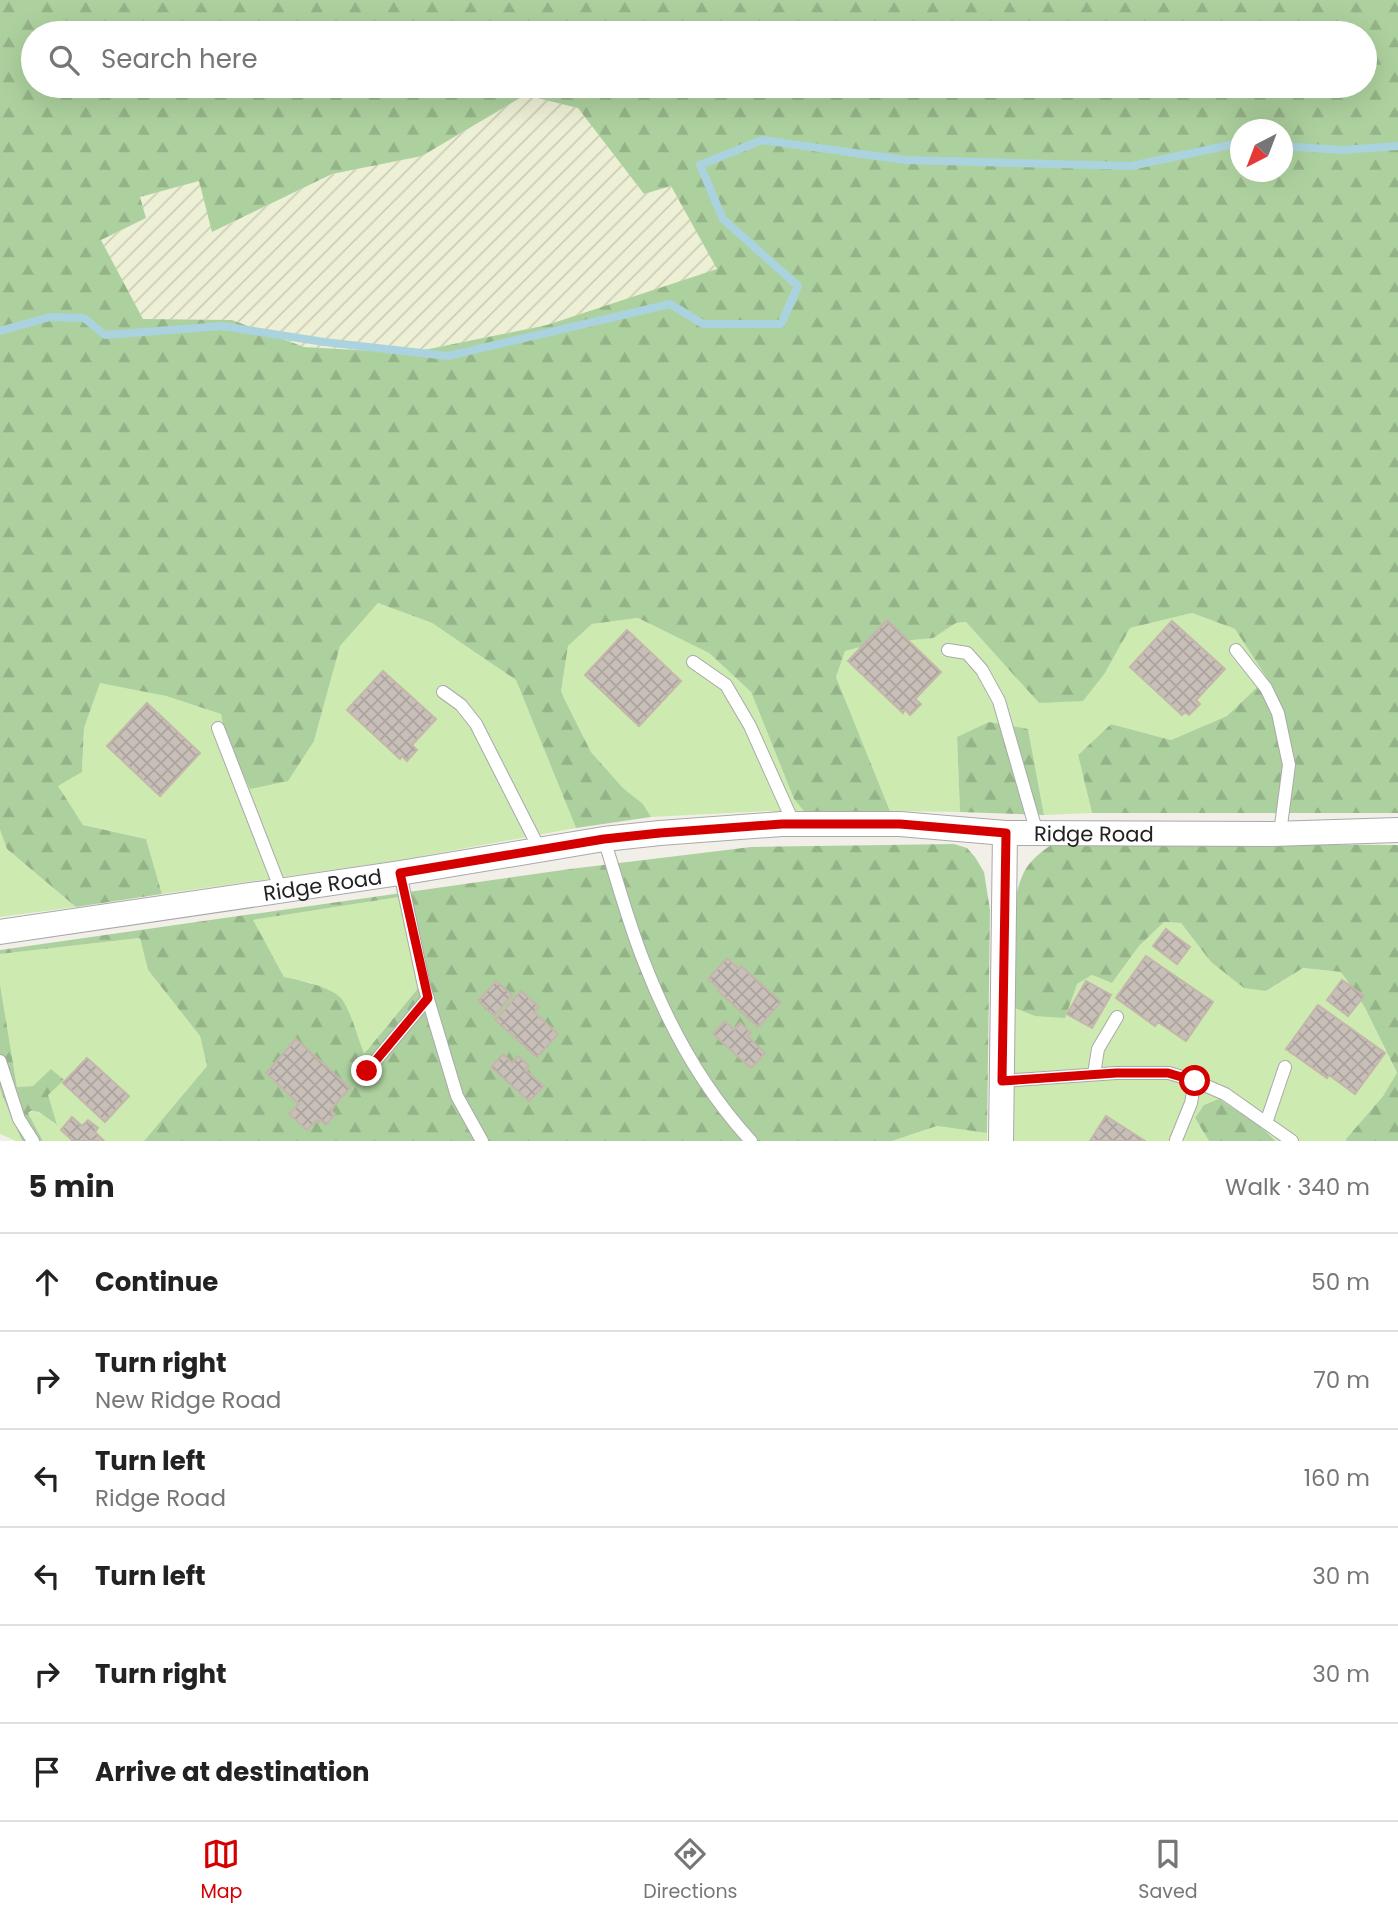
<!DOCTYPE html>
<html lang="en">
<head>
<meta charset="utf-8">
<style>
  body { margin:0; font-family:Poppins,sans-serif; background:#f2f2f2; color:#222 }
  .compass { position:absolute; left:1230px; top:119px; width:63px; height:63px; border-radius:50%; background:#fff; box-shadow:0 7px 28px #0002; rotate:222deg }
  .stop { position:absolute; width:21px; height:21px; margin:-16px; border:5px solid #d40000; border-radius:50%; background:#fff }
  .stop.end { background:#d40000; border-color:#fff; box-shadow:0 2px 7px #0008 }
  .list { margin:0; padding:0; list-style:none }
  h2 { display:flex; justify-content:space-between; align-items:center; height:91px; margin:0; padding:0 28px; font-size:30px }
  h2 small { font-size:23px; font-weight:400; color:#767676 }
  .list li { display:grid; grid-template-columns:46px 1fr auto; gap:21px; align-items:center; box-sizing:border-box; height:98px; padding:0 28px; border-top:2px solid #e0e0e0 }
  .list b { display:block; font-size:26px; white-space:nowrap }
  .list p { margin:0; font-size:23px; white-space:nowrap; color:#767676 }
  .list em { font-size:23px; font-style:normal; color:#767676 }
  .icon { flex:none; width:38px; height:38px; fill:none; stroke:currentColor; stroke-width:2; stroke-linecap:round; stroke-linejoin:round }
  .map { position:relative; flex:none; width:1398px; height:1141px; overflow:hidden }
  .search { position:absolute; background:#fff; box-shadow:0 7px 28px #0002; left:21px; right:21px; top:21px; height:77px; display:flex; align-items:center; gap:18px; box-sizing:border-box; padding:0 24px; border-radius:38px; color:#767676; font-size:26px }
  .sheet { height:679px; background:#fff }
  nav { display:flex; justify-content:space-around; align-items:center; box-sizing:border-box; height:98px; border-top:2px solid #e0e0e0; background:#fff; font-size:19px; color:#767676 }
  nav a { display:grid; justify-items:center; gap:4px }
  nav .on { color:#d40000 }
  .map>svg:first-child { display:block }
</style>
</head>
<body>
<div class="map">
<svg width="1398" height="1141" viewBox="0 0 1398 1141">
  <defs>
    <pattern id="farmland-furrows" width="10" height="10" patternUnits="userSpaceOnUse" patternTransform="scale(1.75)"><rect width="10" height="10" fill="#eef0d5"/><path d="M-1 1l2-2M0 10L10 0M9 11l2-2" fill="none" stroke="#ccceb7"/></pattern>
    <pattern id="forest-firs" width="22" height="20" patternUnits="userSpaceOnUse" patternTransform="scale(1.75)"><rect width="22" height="20" fill="#add19e"/><path d="M5 1l3.5 6h-7zM16 11l3.5 6h-7z" fill="#95b388"/></pattern>
    <pattern id="building-cross-hatch" width="8" height="8" patternUnits="userSpaceOnUse" patternTransform="scale(1.75)"><rect width="8" height="8" fill="#c7bfb8"/><path d="M0 0l8 8M0 8l8-8" fill="none" stroke="#aba49e"/></pattern>
  </defs>
  <rect width="100%" height="100%" fill="#f2efe9"/>
  <!-- farmland -->
  <path fill="url(#farmland-furrows)" d="M525,95L578,108L644,194L671,186L718,270L547,325L409,353L304,347L232,320L143,319L101,240L146,218L140,197L199,181L213,232L332,174L422,156Z"/>
  <!-- grass -->
  <path fill="#cdebb0" d="M378,603L432,623L516,680L576,828L401,860L162,894L146,839L83,825L57,786L82,772L84,728L100,682L166,696L221,714L226,740L314,741L340,645Z
    M1192,613L1235,629L1268,678L1227,716L1171,740L1111,724L1078,755L1092,813L1044,815L1028,729L957,737L960,812L890,811L836,677L845,651L872,644L932,638L956,623L966,622L1039,703L1105,673L1130,628Z
    M638,618L709,653L751,692L794,799L813,815L767,811L651,817L643,804L623,788L591,752L561,692L568,646L592,624Z
    M0,830L7,849L76,907L0,917Z
    M399,897L419,987L363,1055L358,1035L312,983L284,977L252,920Z
    M1164,922L1181,923L1211,962L1266,991L1303,968L1341,972L1364,1006L1397,1074L1383,1096L1346,1139V1141H1275C1253,1111 1229,1118 1195,1118L1209,1141H1012V1007L1017,1008L1077,984L1092,975L1112,983L1139,946Z
    M140,938L148,970L200,1036L207,1066L144,1141H43L28,1113C39,1108 47,1118 56,1125L33,1086L17,1087L0,984V954Z
    M0,1088L2,1095L22,1141H16L0,1134Z
    M937,1126L987,1133V1141H892Z"/>
  <!-- forest -->
  <path fill="url(#forest-firs)" fill-rule="evenodd" d="M0,0H1398V813H1092L1078,755L1111,724L1171,740L1227,716L1267,678L1235,629L1192,613L1130,628L1105,673L1083,701L1039,703L966,622L956,623L933,638L872,644L845,651L836,677L890,811L813,815L804,811L794,799L751,692L709,653L638,618L592,624L568,646L561,692L591,752L623,788L643,804L651,817L576,828L516,680L432,623L378,603L340,646L314,741L288,781L250,789L226,740L221,714L166,696L100,683L84,728L82,772L58,786L83,825L146,839L162,894L76,907L7,849L0,830ZM33,33H1365V86H33ZM525,95L578,108L644,194L671,186L717,269L547,325L409,353L304,347L232,320L143,319L101,240L146,218L140,197L199,181L212,232L332,174L422,156ZM1240,130H1282V172H1240Z
    M989,722L1028,729L1044,815L960,812L957,737Z
    M1056,842L1398,845V1141H1346V1139L1383,1096L1397,1073L1364,1006L1341,972L1303,968L1266,991L1244,988L1211,962L1181,923L1164,922L1139,946L1112,983L1092,975L1077,984L1065,1018L1035,1016L1012,1007C1012,971 1007,897 1027,867C1035,856 1045,849 1056,842Z
    M954,844L967,848L975,857L984,872L990,910L987,1133L937,1126L892,1141H144L207,1066L200,1036L148,970L140,938L0,954V950L570,869L751,847ZM399,897L419,987L364,1054C359,1040 350,1009 341,998C331,987 299,980 284,977L253,920Z
    M0,984L17,1087L33,1086L51,1069L64,1080L48,1095L57,1125L39,1112L31,1111L28,1113L43,1141H22L2,1095L0,1088Z
    M1219,1099C1237,1112 1262,1124 1275,1141H1209L1195,1118L1204,1105Z"/>
  <g fill="none" stroke-linecap="round" stroke-linejoin="round">
    <!-- stream -->
    <path stroke="#aad3df" stroke-width="8" d="M1282,146L1342,150L1398,146
      M0,331L50,317L84,318L105,335L222,326L324,342L448,356L670,304L703,324H781L798,286L723,219L700,165L762,140L905,160L1131,166L1240,143"/>
  </g>
  <!-- building -->
  <path fill="url(#building-cross-hatch)" stroke="#c4b6ab" stroke-width="2" d="M887,620L941,672L915,699L921,704L910,715L905,709L903,713L848,661Z
    M1172,621L1225,669L1196,700L1200,704L1189,715L1185,712L1182,715L1130,667Z
    M627,630L681,681L639,726L585,675Z
    M383,671L436,719L412,745L417,750L407,761L402,756L400,759L347,710Z
    M147,703L200,753L160,796L107,746Z
    M1166,929L1190,947L1177,964L1153,946Z
    M1146,956L1213,1002L1186,1041L1158,1022L1155,1026L1116,998Z
    M727,958L739,969L741,966L781,1002L758,1027L718,991L720,989L708,979Z
    M1342,980L1364,996L1348,1016L1327,1000Z
    M496,981L512,995L494,1016L478,1001Z
    M1086,981L1111,995L1092,1028L1067,1014Z
    M521,991L539,1007L534,1012L558,1034L537,1057L495,1020Z
    M1318,1005L1385,1053L1355,1094L1329,1075L1327,1078L1286,1049Z
    M725,1021L734,1030L740,1023L751,1033L747,1036L765,1053L751,1068L713,1034Z
    M296,1039L350,1088L330,1110L335,1114L326,1125L321,1120L319,1122L317,1120L307,1130L289,1114L299,1104L266,1073Z
    M503,1054L512,1063L518,1056L529,1066L525,1070L544,1086L529,1101L491,1067Z
    M87,1058L129,1096L105,1122L63,1083Z
    M1106,1116L1145,1141H1090Z
    M72,1117L82,1126L88,1120L98,1128L95,1132L104,1141H73L61,1130Z"/>
  <g fill="none" stroke-linecap="round" stroke-linejoin="round">
    <defs>
      <path id="lane" d="M948,650L967,653L982,670L999,701L1037,833
        M1236,650L1266,688L1278,713L1289,765L1280,833
        M693,662L726,685L750,726L794,824
        M443,692L461,705L476,724L540,850
        M218,728L281,890
        M604,839C617,880 628,922 644,962C669,1027 704,1090 751,1141
        M400,873L424,986L457,1096L482,1141
        M0,1061L19,1119L33,1141
        M367,1071L428,998
        M1094,1074L1098,1049L1117,1017
        M1002,1081L1116,1073H1169L1195,1081L1225,1094L1292,1141
        M1266,1123L1285,1067
        M1176,1140L1191,1103L1195,1081"/>
      <g id="street">
        <path id="s1" d="M0,932L400,873L604,839L660,833L782,824H900L1005,833L1272,834L1398,830"/>
        <path d="M1001,1141L1005,833"/>
      </g>
    </defs>
    <!-- lane casing -->
    <use href="#lane" stroke="#a9a9a9" stroke-width="14"/>
    <!-- street casing -->
    <use href="#street" stroke="#a9a9a9" stroke-width="26"/>
    <!-- lane -->
    <use href="#lane" stroke="#fff" stroke-width="12"/>
    <!-- street -->
    <use href="#street" stroke="#fff" stroke-width="24"/>
  </g>
  <g fill="none" stroke-linecap="round" stroke-linejoin="round">
    <!-- route -->
    <path stroke="#d40000" stroke-width="9" d="M367,1071L428,998L400,873L604,839L660,833L782,824H900L1006,833L1002,1081L1116,1073H1168L1195,1081"/>
  </g>
  <g text-anchor="middle" dominant-baseline="central" stroke-width="5" stroke-linejoin="round" paint-order="stroke">
    <!-- street labels -->
    <g font-size="21" fill="#222" stroke="#fff">
      <text stroke="none"><textPath href="#s1" startOffset="1102">Ridge Road</textPath></text>
      <text stroke="none"><textPath href="#s1" startOffset="326">Ridge Road</textPath></text>
    </g>
  </g>
</svg>
<svg class="compass" viewBox="-18 -18 36 36"><path d="M0-13l5 13h-10z" fill="#e53935"/><path d="M0 13l5-13h-10z" fill="#767676"/></svg>
<div class="stop" style="left:1195px;top:1081px"></div>
<div class="stop end" style="left:367px;top:1071px"></div>
<div class="search"><svg class="icon" aria-label="search" viewBox="0 0 24 24"><circle cx="10" cy="10" r="6"/><path d="M15 15l6 6"/></svg>Search here</div>
</div>
<section class="sheet">
<h2>5 min<small>Walk · 340 m</small></h2>
<ul class="list">
<li><svg class="icon" aria-label="ahead" viewBox="0 0 24 24"><path d="M12 20V5M6 11l6-6 6 6"/></svg><div><b>Continue</b></div><em>50 m</em></li>
<li><svg class="icon" aria-label="right" viewBox="0 0 24 24"><path d="M7 20v-9h11M14 6l5 5-5 5"/></svg><div><b>Turn right</b><p>New Ridge Road</p></div><em>70 m</em></li>
<li><svg class="icon" aria-label="left" viewBox="0 0 24 24"><path d="M17 20v-9H6M10 6l-5 5 5 5"/></svg><div><b>Turn left</b><p>Ridge Road</p></div><em>160 m</em></li>
<li><svg class="icon" aria-label="left" viewBox="0 0 24 24"><path d="M17 20v-9H6M10 6l-5 5 5 5"/></svg><div><b>Turn left</b></div><em>30 m</em></li>
<li><svg class="icon" aria-label="right" viewBox="0 0 24 24"><path d="M7 20v-9h11M14 6l5 5-5 5"/></svg><div><b>Turn right</b></div><em>30 m</em></li>
<li><svg class="icon" aria-label="arrive" viewBox="0 0 24 24"><path d="M6 21V4h12l-3 4 3 4H6"/></svg><div><b>Arrive at destination</b></div></li>
</ul>
</section>
<nav>
<a class="on"><svg class="icon" aria-label="map" viewBox="0 0 24 24"><path d="M3 6l6-2 6 2 6-2v14l-6 2-6-2-6 2zM9 4v14M15 6v14"/></svg>Map</a>
<a><svg class="icon" aria-label="directions" viewBox="0 0 24 24"><path d="M12 3l9 9-9 9-9-9zM9 14v-3h6M13 9l2 2-2 2"/></svg>Directions</a>
<a><svg class="icon" aria-label="saved" viewBox="0 0 24 24"><path d="M7 4h10v16l-5-4-5 4z"/></svg>Saved</a>
</nav>
</body>
</html>
